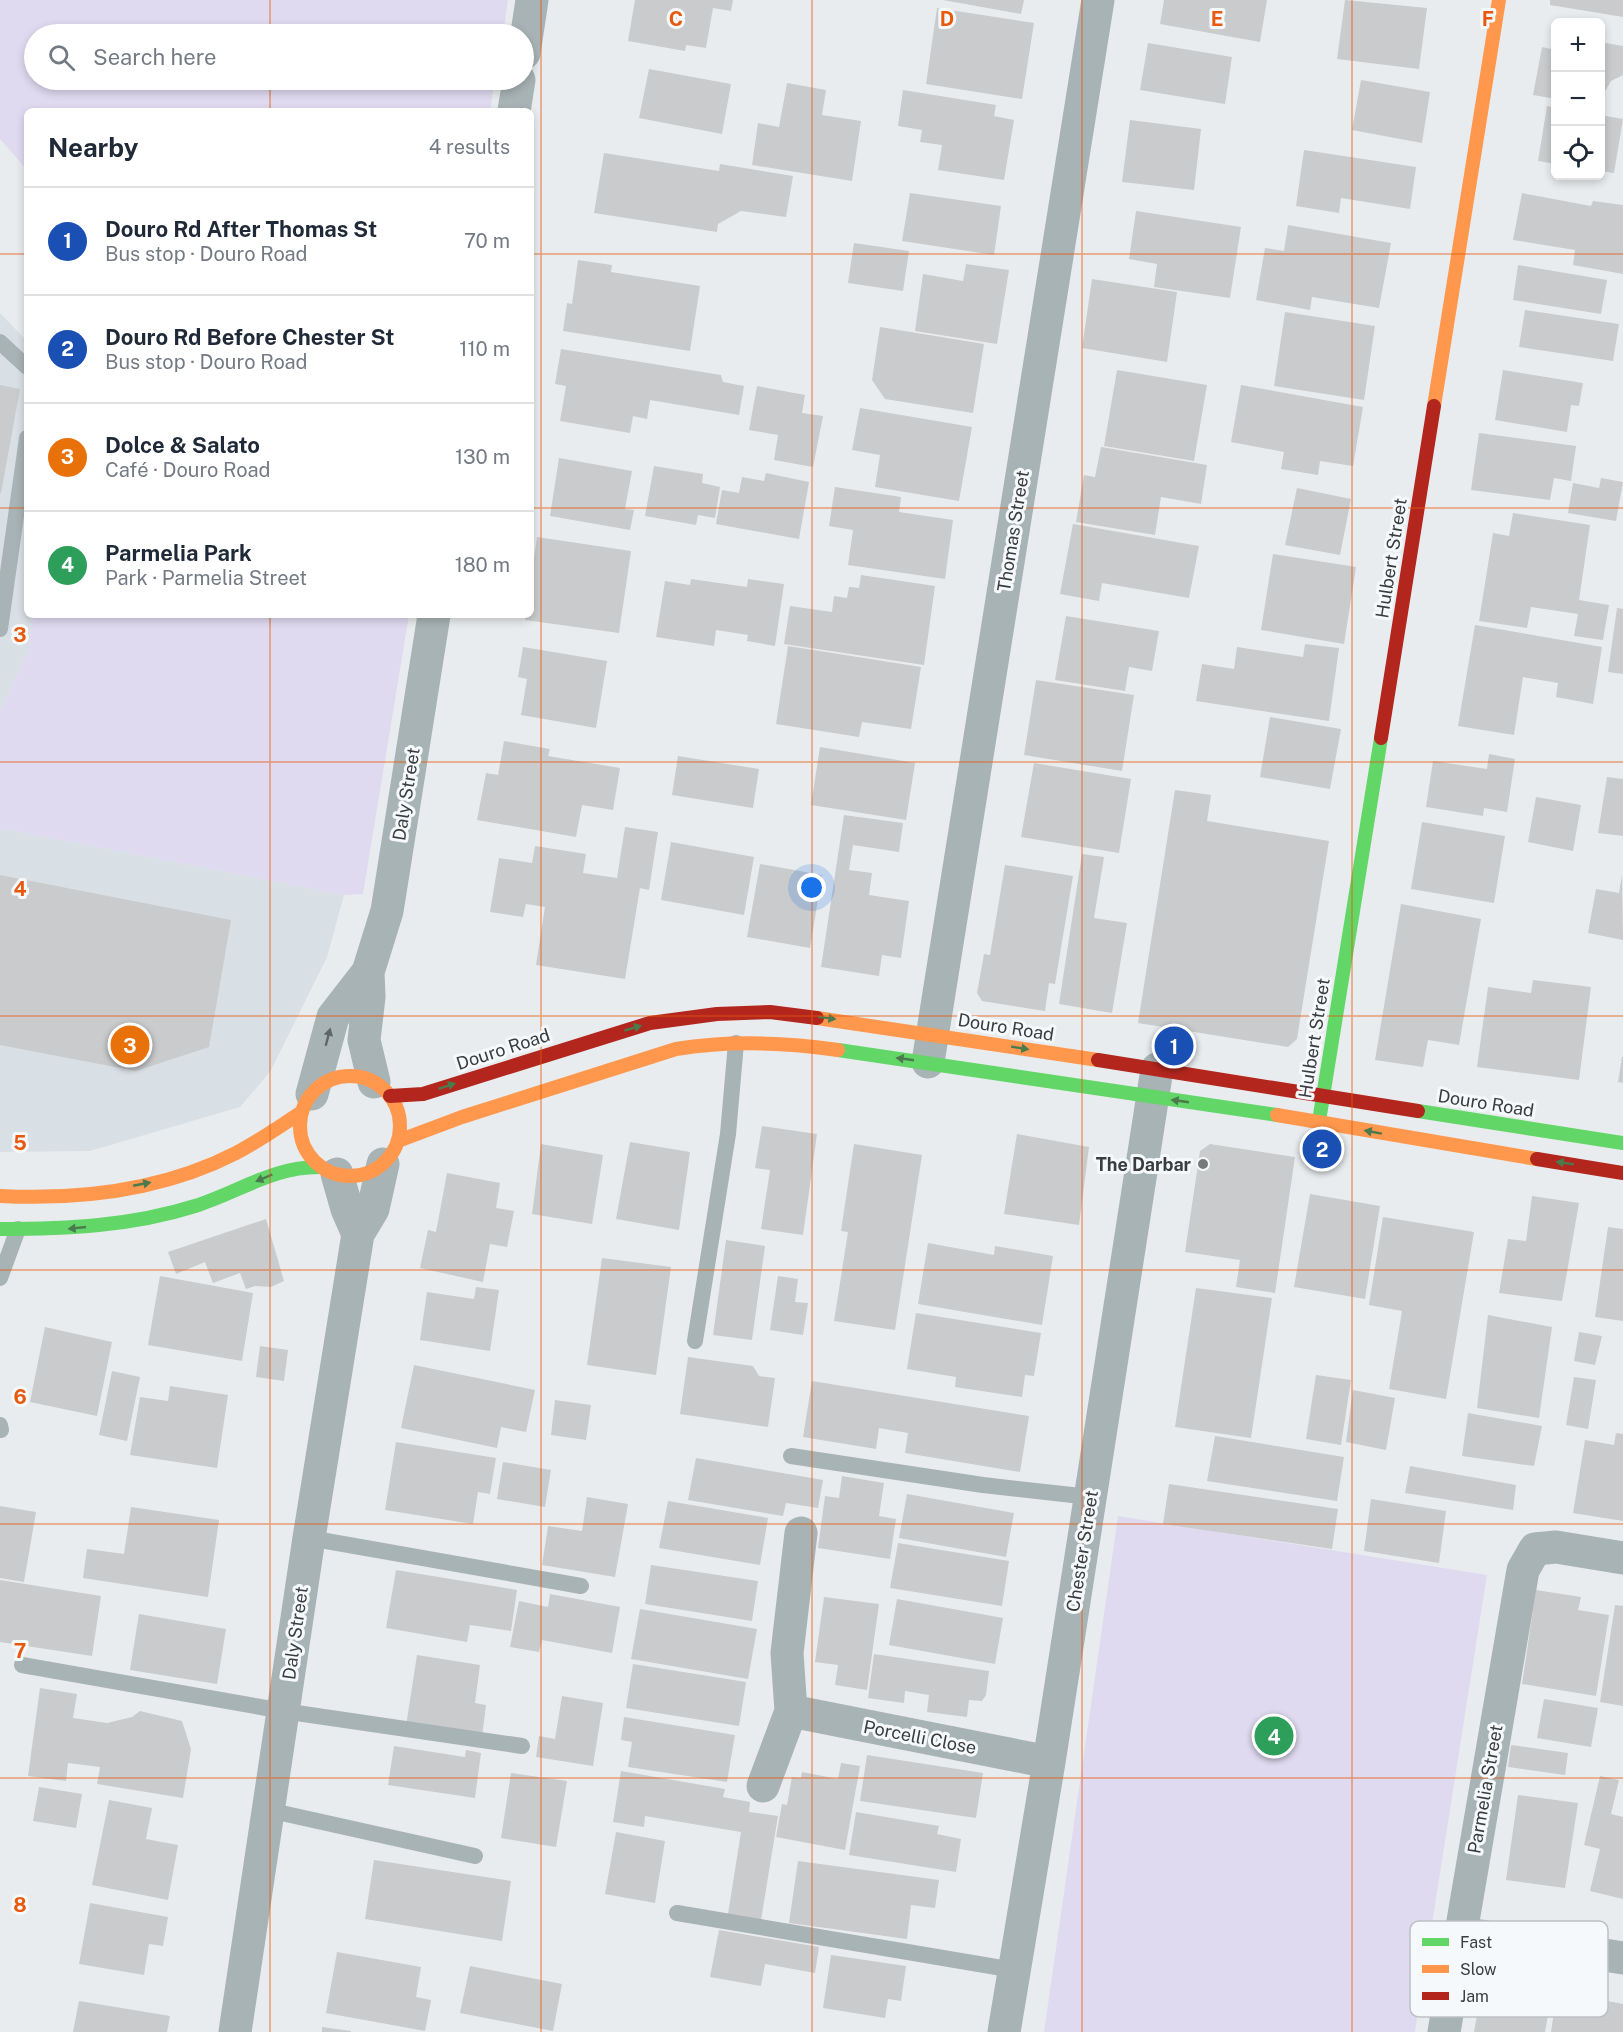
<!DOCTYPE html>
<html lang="en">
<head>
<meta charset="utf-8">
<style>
  body { margin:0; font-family:"Public Sans",sans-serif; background:#f2f2f3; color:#1f2937 }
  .controls { position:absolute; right:18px; top:18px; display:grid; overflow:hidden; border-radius:9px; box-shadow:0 3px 9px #0003 }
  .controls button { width:54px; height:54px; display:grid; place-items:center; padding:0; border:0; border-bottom:2px solid #e0e1e3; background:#fff; color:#1f2937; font:30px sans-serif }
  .you { position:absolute; left:812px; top:888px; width:21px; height:21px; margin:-15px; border:4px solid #fff; border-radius:50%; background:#1a73e8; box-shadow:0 0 0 9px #1a73e833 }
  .badge { display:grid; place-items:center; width:39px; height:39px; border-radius:50%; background:#d93025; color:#fff; font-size:20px; font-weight:700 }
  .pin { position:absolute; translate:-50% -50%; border:3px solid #fff; box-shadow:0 2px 6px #0006 }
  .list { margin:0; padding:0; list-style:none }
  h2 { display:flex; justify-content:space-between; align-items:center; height:78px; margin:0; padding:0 24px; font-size:26px }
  h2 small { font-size:20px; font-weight:400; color:#747a83 }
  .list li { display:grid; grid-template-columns:39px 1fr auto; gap:18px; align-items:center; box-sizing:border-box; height:108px; padding:0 24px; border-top:2px solid #e0e1e3 }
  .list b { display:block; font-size:22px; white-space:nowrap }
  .list p { margin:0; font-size:20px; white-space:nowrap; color:#747a83 }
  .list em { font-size:20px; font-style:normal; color:#747a83 }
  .icon { flex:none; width:33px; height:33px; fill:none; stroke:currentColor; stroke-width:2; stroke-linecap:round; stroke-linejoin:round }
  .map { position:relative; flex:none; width:1623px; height:2032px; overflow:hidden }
  .search { position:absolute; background:#fff; box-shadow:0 3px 9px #0003; left:24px; top:24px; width:510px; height:66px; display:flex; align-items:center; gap:15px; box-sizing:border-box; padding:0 21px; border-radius:33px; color:#747a83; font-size:22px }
  .panel { position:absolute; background:#fff; box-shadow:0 3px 9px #0003; left:24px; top:108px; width:510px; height:510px; border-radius:9px }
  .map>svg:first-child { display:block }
</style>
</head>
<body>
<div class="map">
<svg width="1623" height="2032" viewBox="0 0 1623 2032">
  <rect width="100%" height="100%" fill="#e9ecee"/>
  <!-- built -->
  <path fill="#d8dfe5" d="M0,313L27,341V615H32L29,650L0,712Z
    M0,828L344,895L327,957L270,1072L240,1107L90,1151L0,1152Z"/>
  <!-- green -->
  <path fill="#e0daf0" d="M0,0H508L503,34H34V80H495L490,111H27V170L0,139Z
    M32,615H409L363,894L344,895L0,828V712L29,650Z
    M1118,1516L1487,1575L1415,2032H1044Z"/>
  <!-- building -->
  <path fill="#cacbcc" d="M635,0H733L731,11L713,8L706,48L686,45L685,51L628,41Z
    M943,0H1024L1021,14Z
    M1164,0H1267L1260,42L1160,24Z
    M1345,0L1427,8L1419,69L1337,59Z
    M1550,0H1623V17L1550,5Z
    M937,8L1034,23L1022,99L926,84Z
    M1600,42L1623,46V75L1611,81L1600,100Z
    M1148,43L1232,57L1225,104L1140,90Z
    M1542,47L1556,50V99L1533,95Z
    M649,69L731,84L722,134L639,118Z
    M1361,80L1430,92L1422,143L1352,130Z
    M787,83L826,90L822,115L861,121L852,181L752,165L758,123L779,127Z
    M903,90L996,105L994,116L1014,120L1004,180L938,170L942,145L920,142L922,130L898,126Z
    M1547,106L1556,108V164L1538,161Z
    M1600,115L1623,119L1614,173L1600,171Z
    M1130,120L1201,129L1194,190L1122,182Z
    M1304,150L1416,167L1410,209L1341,198L1339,213L1296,206Z
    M604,153L719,171L720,164L793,176L786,217L741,211L718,224L717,232L594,213Z
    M910,193L1001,206L994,255L902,241Z
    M1522,193L1591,206L1593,201L1623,205V274L1573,265L1575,250L1513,240Z
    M1136,211L1241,227L1230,298L1154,287L1157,264L1129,259Z
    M1288,225L1391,243L1379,308L1312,297L1310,310L1256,300L1265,248L1284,251Z
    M854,243L909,251L903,291L848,283Z
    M578,260L612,265L611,272L700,286L690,351L563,331L567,303L572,304Z
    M966,264L1009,270L997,344L915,331L923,274L963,281Z
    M1518,265L1607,280L1601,314L1513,300Z
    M1092,279L1177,292L1167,362L1082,348Z
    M1525,310L1619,324L1613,361L1519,347Z
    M1285,312L1375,326L1364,400L1274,386Z
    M880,327L984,344L973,413L885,399L872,380Z
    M561,349L721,375L723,382L744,386L739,415L650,400L647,419L633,416L630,433L560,421L566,386L555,384Z
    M1117,370L1207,385L1194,461L1104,446Z
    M1503,370L1583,383L1579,406L1571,405L1567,432L1495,420Z
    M0,385L20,389L1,493H0Z
    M1241,385L1363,407L1353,466L1320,461L1318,475L1281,469L1284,452L1231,442Z
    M757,386L805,395L802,413L823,416L813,467L774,460L778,435L749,430Z
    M860,408L972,427L959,501L875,487L880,455L852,450Z
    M1479,433L1576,446L1571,481L1554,478L1550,500L1471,490Z
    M1101,447L1207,465L1201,504L1161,497L1155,535L1076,522L1084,475L1095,477Z
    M559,458L632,471L625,509L634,510L630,530L550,516Z
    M654,466L703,474L702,483L720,487L715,518L698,515L696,525L645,516Z
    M766,473L809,482L799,539L716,524L722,490L739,493L742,477L764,481Z
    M1601,478L1623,482L1616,521L1568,513L1573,483L1599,488Z
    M835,487L901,497L899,512L953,520L945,579L848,565L853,530L829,526Z
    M1297,488L1351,499L1340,555L1285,545Z
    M1513,513L1590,525L1579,600L1609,605L1603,640L1574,636L1578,614L1531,607L1527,628L1479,621L1493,533L1509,536Z
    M1073,524L1199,546L1189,598L1102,583L1099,601L1060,594Z
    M537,537L631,551L619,633L525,620L526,615H531V579Z
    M1273,554L1356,567L1344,644L1261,630Z
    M861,575L935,586L924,665L784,644L790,606L832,612L834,596L847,598L849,587L859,588Z
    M691,579L747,587L748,579L784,584L775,646L747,641L748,635L716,630L714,646L656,637L665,581L690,585Z
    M1617,608L1623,609V674L1608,672Z
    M1066,616L1159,631L1152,671L1129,667L1125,691L1055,680Z
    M1475,625L1602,647L1593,704L1556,697L1558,683L1523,677L1514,735L1458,726Z
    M1305,644L1339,648L1329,721L1196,701L1202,664L1234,669L1237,647L1303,657Z
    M788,646L921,667L911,729L862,722L859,737L776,724Z
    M523,647L607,661L596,728L521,715L527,679L518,677Z
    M1036,680L1134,695L1122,771L1024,755Z
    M1270,717L1341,729L1330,789L1260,777Z
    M504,741L550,749L548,756L620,768L613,810L582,805L576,837L477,820L486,773L498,775Z
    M820,747L915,763L906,820L811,805Z
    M1489,754L1515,759L1507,812L1484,808L1483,816L1426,807L1433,761L1487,769Z
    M678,756L759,769L753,808L672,795Z
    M1034,763L1131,779L1119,853L1021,837Z
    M1607,777L1623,779V836L1598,833Z
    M1175,790L1211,795L1207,821L1329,841L1297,1039L1288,1047L1138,1023Z
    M1536,797L1581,805L1573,851L1528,842Z
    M844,815L903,823L899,852L853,845L849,870L872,873L869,895L909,901L901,958L882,955L879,976L821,967Z
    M1422,822L1505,836L1494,903L1411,889Z
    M625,827L658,832L649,890L640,888L625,979L536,965L545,907L526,904L523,917L490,912L499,858L532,863L535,846L586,854L583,873L617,878Z
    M671,842L754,857L744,915L661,900Z
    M1082,854L1104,857L1094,918L1127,923L1112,1013L1059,1004Z
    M760,864L822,875L810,948L747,937Z
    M1005,865L1073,876L1055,984L1049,983L1045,1011L982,1001L977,993L984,954L990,955Z
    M0,875L231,920L209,1047L136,1071L0,1045Z
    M1622,875L1623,940L1588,933L1596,889L1619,893Z
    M1401,904L1481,919L1459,1045L1428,1040L1423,1067L1375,1060Z
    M1533,980L1591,987L1579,1080L1477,1067L1488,987L1531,993Z
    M1622,1057H1623V1083L1618,1082Z
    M762,1126L817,1134L803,1235L761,1229L770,1170L755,1168Z
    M1017,1134L1089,1147L1079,1225L1004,1214Z
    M630,1142L690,1152L679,1230L616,1219Z
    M541,1144L603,1155L592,1224L532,1214Z
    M854,1144L922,1155L895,1330L834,1321L848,1232L841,1231Z
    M1210,1144L1295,1157L1275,1293L1236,1287L1240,1260L1185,1252L1200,1151Z
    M447,1173L500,1183L496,1208L514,1211L507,1247L490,1244L483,1282L420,1268L428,1230L436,1232Z
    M1310,1194L1380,1206L1365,1299L1294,1287Z
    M1532,1196L1579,1203L1562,1301L1499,1293L1508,1239L1526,1241Z
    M1383,1217L1474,1232L1446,1399L1389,1389L1402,1311L1369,1305Z
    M266,1219L284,1281L271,1287L255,1286L246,1289L240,1273L213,1283L205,1262L176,1274L168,1252Z
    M1608,1227L1623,1229V1321L1595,1317Z
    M726,1240L765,1246L752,1340L713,1335Z
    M928,1243L994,1255L995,1246L1053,1256L1042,1325L918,1304Z
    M602,1258L671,1267L656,1375L587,1365Z
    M160,1276L253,1293L242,1361L148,1345Z
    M778,1276L798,1279L795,1302L808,1303L803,1335L770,1330Z
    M476,1287L499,1290L490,1351L420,1340L427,1292L474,1299Z
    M1196,1288L1272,1298L1251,1438L1175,1427Z
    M916,1313L1041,1333L1034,1376L1025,1375L1022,1397L955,1387L956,1377L907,1369Z
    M1488,1315L1552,1327L1539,1418L1477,1408Z
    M45,1327L112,1342L97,1416L30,1402Z
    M1579,1332L1602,1336L1595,1365L1574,1361Z
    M260,1346L288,1350L284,1381L256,1377Z
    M688,1357L753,1366L759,1376L775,1378L768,1427L680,1414Z
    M414,1365L535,1390L526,1432L501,1427L497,1448L401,1428Z
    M112,1371L140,1377L127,1441L99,1435Z
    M1316,1375L1351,1380L1341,1445L1306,1439Z
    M1574,1377L1596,1380L1588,1429L1566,1425Z
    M812,1381L1029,1416L1020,1472L905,1453L908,1433L879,1428L876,1449L803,1437Z
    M170,1386L228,1395L217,1468L130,1455L140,1397L168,1401Z
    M1353,1390L1395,1398L1386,1450L1346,1442Z
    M555,1400L591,1405L586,1440L551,1435Z
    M1468,1413L1542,1426L1534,1466L1462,1456Z
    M1616,1433L1623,1434V1521L1573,1513L1585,1440L1614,1445Z
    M1215,1436L1344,1457L1337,1501L1207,1481Z
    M396,1442L496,1458L490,1494L478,1492L473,1524L385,1510Z
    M696,1458L823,1480L818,1508L786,1503L783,1516L688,1500Z
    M503,1462L551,1470L545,1507L497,1499Z
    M1410,1466L1516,1485L1513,1510L1405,1493Z
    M842,1476L884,1483L879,1516L896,1519L890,1559L818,1548L825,1496L839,1498Z
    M1169,1484L1338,1509L1332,1549L1163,1524Z
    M907,1494L1014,1513L1006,1557L899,1538Z
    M587,1497L628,1504L615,1577L542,1565L548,1526L582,1531Z
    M1371,1499L1446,1511L1439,1563L1364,1551Z
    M668,1501L768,1518L760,1565L659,1548Z
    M0,1506L36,1512L24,1582L0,1578Z
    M131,1507L219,1520L208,1597L83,1578L87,1549L124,1554Z
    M898,1543L1009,1561L1002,1606L890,1588Z
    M651,1565L758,1581L752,1621L645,1604Z
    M396,1570L517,1590L511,1631L470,1625L467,1642L386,1628Z
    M0,1580L101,1596L92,1656L0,1642Z
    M1536,1590L1581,1597L1578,1610L1609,1615L1596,1696L1522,1684Z
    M550,1594L620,1607L612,1653L542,1640L539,1652L510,1647L519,1601L548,1607Z
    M824,1597L879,1604L867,1690L835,1685L838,1665L815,1662Z
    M897,1599L1003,1618L995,1664L889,1645Z
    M1615,1605L1623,1606V1706L1600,1702Z
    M640,1609L757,1629L748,1679L631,1659Z
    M139,1614L226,1629L217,1684L130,1670Z
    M874,1654L989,1671L986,1695L982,1701L969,1700L967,1717L927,1712L929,1695L905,1691L904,1703L868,1698Z
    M417,1655L480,1665L475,1703L486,1705L482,1737L406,1726Z
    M633,1664L746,1682L739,1726L626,1708Z
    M40,1688L77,1694L73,1718L107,1723L132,1717L140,1711L182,1721L191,1749L183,1798L97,1784L100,1767L68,1763L66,1781L28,1776Z
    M562,1696L603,1703L593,1766L536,1757L539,1736L555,1739Z
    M1544,1699L1598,1708L1591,1747L1537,1738Z
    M624,1717L735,1735L727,1782L628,1767L632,1742L621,1740Z
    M1511,1745L1568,1753L1565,1775L1508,1767Z
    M394,1746L465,1757L466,1750L481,1753L475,1798L388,1785Z
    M867,1755L983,1773L976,1818L860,1801Z
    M841,1763L860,1766L845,1850L776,1837L782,1804L787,1805L792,1777L801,1778L802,1772L838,1779Z
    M621,1771L725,1789L723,1797L750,1802L749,1812L778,1816L761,1920L728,1914L741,1832L645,1816L644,1827L613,1822Z
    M511,1773L567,1781L556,1847L501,1838Z
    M1600,1776L1619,1780L1611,1814L1623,1817V1899L1590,1891L1600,1849L1584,1845Z
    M39,1787L82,1794L76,1828L33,1821Z
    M1518,1795L1578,1803L1565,1888L1506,1880Z
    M109,1800L152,1808L146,1839L178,1845L168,1900L92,1885Z
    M856,1812L939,1826L937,1834L961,1839L956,1872L849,1855Z
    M616,1832L665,1841L655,1903L605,1894Z
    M374,1860L511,1881L502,1941L365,1919Z
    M798,1861L939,1880L935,1908L911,1905L907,1939L789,1923Z
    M90,1903L168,1917L163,1946L149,1944L144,1975L79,1964Z
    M719,1930L819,1947L815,1973L765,1964L761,1986L710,1977Z
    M337,1952L421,1967L416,1997L431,2000L425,2031L326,2013Z
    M831,1955L906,1966L901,2001L888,1999L885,2018L823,2008Z
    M470,1966L562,1984L553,2031L460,2013Z
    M1485,1969L1554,1981L1545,2032H1474Z
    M1557,1991L1623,2004V2032H1551Z
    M79,2001L170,2016L167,2032H73Z
    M322,2027L351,2031V2032H322Z"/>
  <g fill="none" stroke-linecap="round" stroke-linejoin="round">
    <!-- lane -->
    <path stroke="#a8b3b5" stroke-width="16" d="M0,342L27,367
      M0,629L27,438
      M0,1278L18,1229
      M695,1341L728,1134L736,1043
      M0,1425L1,1430
      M791,1456L983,1485L1090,1497
      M309,1538L581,1586
      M22,1665L283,1711L522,1746
      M268,1810L475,1856
      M677,1913L1014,1970"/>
    <!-- street -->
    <path stroke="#a8b3b5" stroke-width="33" d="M524,53L532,0
      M514,111L519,80
      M368,972L369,997L364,1040L374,1082
      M928,1062L1098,0
      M312,1094L333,1017L368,972L387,911L434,615
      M337,1174L347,1209L358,1234
      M791,1711L1049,1762
      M763,1786L791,1711L787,1653L801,1533
      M1461,1933L1623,1958
      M235,2032L309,1538L358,1234L373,1209L383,1164
      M1004,2032L1049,1762L1157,1069
      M1444,2032L1523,1570L1535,1549L1556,1547L1623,1558"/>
    <!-- fast -->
    <path stroke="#63d668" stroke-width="14" d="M838,1050L1277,1115
      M1418,1111L1623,1143
      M1320,1115L1381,738
      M0,1229C66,1229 132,1226 195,1206C239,1192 274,1166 321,1167"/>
    <!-- slow -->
    <path stroke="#ff974d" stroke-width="14" d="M1434,406L1499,0
      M817,1018L1098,1060
      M300 1126a50 50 0 1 1 100 0a50 50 0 1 1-100 0Z
      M1277,1115L1537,1159
      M398,1141L462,1117L676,1049C731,1040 783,1042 838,1050
      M0,1196C80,1200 164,1190 236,1153C259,1141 280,1126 302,1112"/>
    <!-- jam -->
    <path stroke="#b3261e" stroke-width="14" d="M1381,738L1434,406
      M1098,1060L1418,1111
      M390,1096L423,1094L650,1023L717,1014L770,1012L817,1018
      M1537,1159L1623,1173"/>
  </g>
  <!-- one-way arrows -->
  <defs><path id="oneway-solid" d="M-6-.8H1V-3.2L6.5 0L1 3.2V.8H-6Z" transform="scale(1.5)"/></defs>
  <g fill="#4a7a4e">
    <use href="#oneway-solid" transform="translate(827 1018) rotate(7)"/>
    <use href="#oneway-solid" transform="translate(633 1028) rotate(-16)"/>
    <use href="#oneway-solid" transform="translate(1020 1048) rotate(9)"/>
    <use href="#oneway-solid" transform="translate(905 1059) rotate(-172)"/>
    <use href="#oneway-solid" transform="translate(447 1086) rotate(-18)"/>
    <use href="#oneway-solid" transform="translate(1180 1101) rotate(-172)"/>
    <use href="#oneway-solid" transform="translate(1373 1132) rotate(-170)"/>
    <use href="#oneway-solid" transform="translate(1565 1163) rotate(-171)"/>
    <use href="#oneway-solid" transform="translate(264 1178) rotate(157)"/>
    <use href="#oneway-solid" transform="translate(142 1184) rotate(-11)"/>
    <use href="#oneway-solid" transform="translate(77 1228) rotate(174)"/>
  </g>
  <use fill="#606667" href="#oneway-solid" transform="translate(328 1037) rotate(-75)"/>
  <!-- grid -->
  <path fill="none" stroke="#e8590c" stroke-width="1.5" stroke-opacity="0.55" d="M270,0V34M541,0V2032M812,0V2032M1082,0V2032M1352,0V2032M270,80V111M0,254H27M531,254H1623M0,508H27M531,508H1623M270,615V2032M0,762H1623M0,1016H1623M0,1270H1623M0,1524H1623M0,1778H1623"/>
  <!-- markers -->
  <circle fill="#777a7b" stroke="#f5f9fc" stroke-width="2" cx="1203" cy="1164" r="6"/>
  <g text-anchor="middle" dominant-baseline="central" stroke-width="6" stroke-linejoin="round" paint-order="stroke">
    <!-- street labels -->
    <g font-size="18" fill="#3a3c3d" stroke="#f5f9fc">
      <text transform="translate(1013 531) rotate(-81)">Thomas Street</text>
      <text transform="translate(1391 558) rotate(-81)">Hulbert Street</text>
      <text transform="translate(406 794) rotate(-81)">Daly Street</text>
      <text transform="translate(1006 1027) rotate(9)">Douro Road</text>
      <text transform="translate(1314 1038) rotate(-81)">Hulbert Street</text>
      <text transform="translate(503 1049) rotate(-18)">Douro Road</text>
      <text transform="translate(1486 1103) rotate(9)">Douro Road</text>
      <text transform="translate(1082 1551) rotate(-81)">Chester Street</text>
      <text transform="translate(295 1633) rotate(-82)">Daly Street</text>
      <text transform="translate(920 1737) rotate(11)">Porcelli Close</text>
      <text transform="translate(1485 1789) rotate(-80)">Parmelia Street</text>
    </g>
    <!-- poi labels -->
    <g font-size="18" font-weight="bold" fill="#3a3c3d" stroke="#f5f9fc" text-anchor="end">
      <text x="1191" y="1164">The Darbar</text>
    </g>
  </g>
  <!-- legend -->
  <rect x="1410" y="1921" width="198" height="96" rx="9" fill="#f5f9fc" stroke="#bdc0c3" stroke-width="1.5"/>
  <rect x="1422" y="1938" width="27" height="8" fill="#63d668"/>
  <rect x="1422" y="1965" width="27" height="8" fill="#ff974d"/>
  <rect x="1422" y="1992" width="27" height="8" fill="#b3261e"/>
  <g font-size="16" fill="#3a3c3d">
    <text x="1460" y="1948">Fast</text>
    <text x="1460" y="1975">Slow</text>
    <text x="1460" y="2002">Jam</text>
  </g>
  <g font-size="20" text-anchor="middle" font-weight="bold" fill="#e8590c" stroke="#f5f9fc" stroke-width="6" stroke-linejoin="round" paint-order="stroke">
    <text x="676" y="26">C</text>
    <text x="947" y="26">D</text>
    <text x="1217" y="26">E</text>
    <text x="1488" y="26">F</text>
    <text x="20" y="642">3</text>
    <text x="20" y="896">4</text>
    <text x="20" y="1150">5</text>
    <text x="20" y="1404">6</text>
    <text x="20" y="1658">7</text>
    <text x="20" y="1912">8</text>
  </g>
</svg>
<div class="controls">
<button>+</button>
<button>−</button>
<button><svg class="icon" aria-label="locate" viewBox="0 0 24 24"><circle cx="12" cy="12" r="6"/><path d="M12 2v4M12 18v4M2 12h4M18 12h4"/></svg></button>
</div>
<div class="you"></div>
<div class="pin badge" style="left:1174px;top:1046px;background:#1a4fb4">1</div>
<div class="pin badge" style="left:1322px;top:1149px;background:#1a4fb4">2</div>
<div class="pin badge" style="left:130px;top:1045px;background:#e8710a">3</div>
<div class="pin badge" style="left:1274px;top:1736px;background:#2e9e5b">4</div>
<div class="search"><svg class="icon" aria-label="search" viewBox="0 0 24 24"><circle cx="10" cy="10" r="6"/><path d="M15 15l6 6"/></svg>Search here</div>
<section class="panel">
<h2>Nearby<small>4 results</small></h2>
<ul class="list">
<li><span class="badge" style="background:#1a4fb4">1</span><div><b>Douro Rd After Thomas St</b><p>Bus stop · Douro Road</p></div><em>70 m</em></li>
<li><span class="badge" style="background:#1a4fb4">2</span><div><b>Douro Rd Before Chester St</b><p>Bus stop · Douro Road</p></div><em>110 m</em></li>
<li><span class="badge" style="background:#e8710a">3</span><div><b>Dolce &amp; Salato</b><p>Café · Douro Road</p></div><em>130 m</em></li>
<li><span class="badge" style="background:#2e9e5b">4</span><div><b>Parmelia Park</b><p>Park · Parmelia Street</p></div><em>180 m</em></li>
</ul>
</section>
</div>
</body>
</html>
